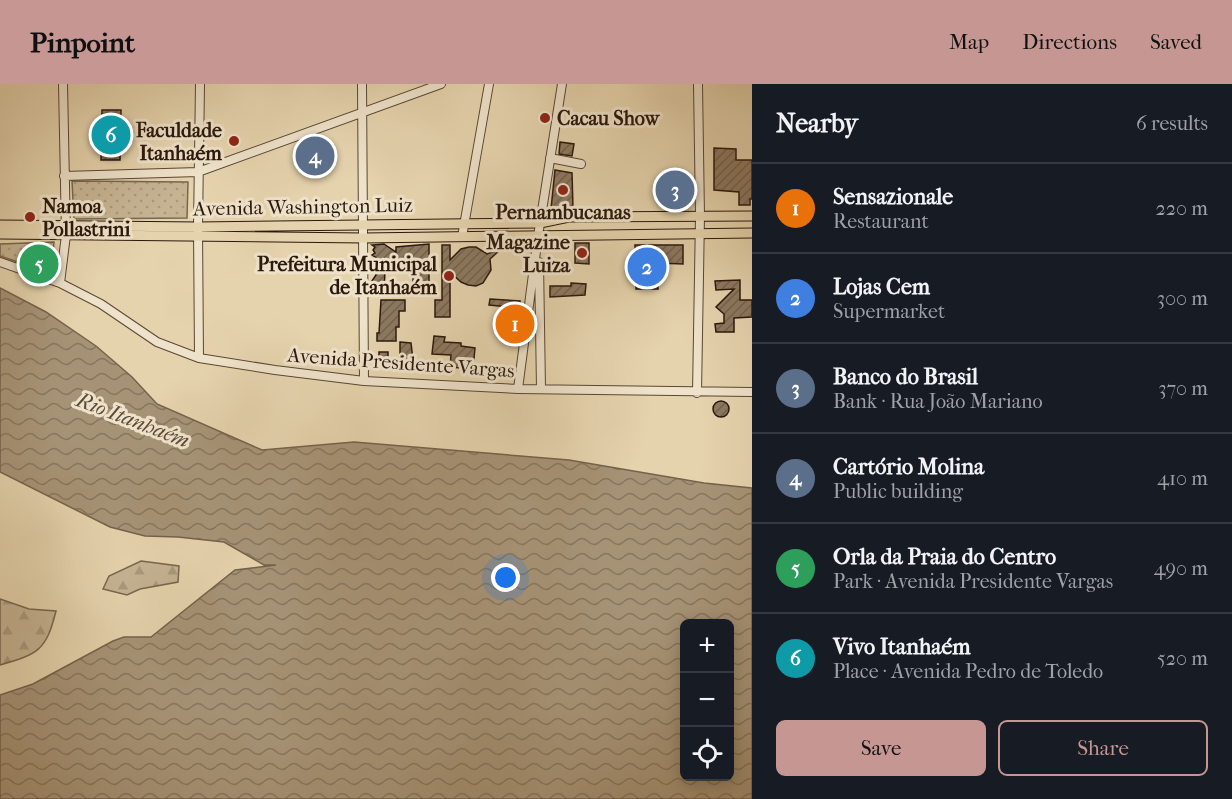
<!DOCTYPE html>
<html lang="en">
<head>
<meta charset="utf-8">
<style>
  body { margin:0; font-family:"IM FELL French Canon",serif; background:#20242c; color:#f1f3f6 }
  .controls { position:absolute; right:18px; bottom:18px; display:grid; overflow:hidden; border-radius:9px; box-shadow:0 3px 15px #0003 }
  .controls button { width:54px; height:54px; display:grid; place-items:center; padding:0; border:0; border-bottom:2px solid #363941; background:#171b24; color:#f1f3f6; font:30px sans-serif }
  .you { position:absolute; left:506px; top:494px; width:21px; height:21px; margin:-15px; border:4px solid #fff; border-radius:50%; background:#1a73e8; box-shadow:0 0 0 9px #1a73e833 }
  .badge { display:grid; place-items:center; width:39px; height:39px; border-radius:50%; background:#c59692; color:#fff; font-size:20px; font-weight:700 }
  .pin { position:absolute; translate:-50% -50%; border:3px solid #fff; box-shadow:0 2px 6px #0006 }
  .list { margin:0; padding:0; list-style:none }
  h2 { display:flex; justify-content:space-between; align-items:center; height:78px; margin:0; padding:0 24px; font-size:26px }
  h2 small { font-size:20px; font-weight:400; color:#9ea1a6 }
  .list li { display:grid; grid-template-columns:39px 1fr auto; gap:18px; align-items:center; box-sizing:border-box; height:90px; padding:0 24px; border-top:2px solid #363941 }
  .list b { display:block; font-size:22px; white-space:nowrap }
  .list p { margin:0; font-size:20px; white-space:nowrap; color:#9ea1a6 }
  .list em { font-size:20px; font-style:normal; color:#9ea1a6 }
  .actions { display:flex; gap:12px; padding:18px 24px }
  .actions a { flex:1; padding:14px 0; border:2px solid #c59692; border-radius:9px; text-align:center; font-size:21px; color:#c59692 }
  .actions .main { background:#c59692; color:#111 }
  .icon { flex:none; width:33px; height:33px; fill:none; stroke:currentColor; stroke-width:2; stroke-linecap:round; stroke-linejoin:round }
  .map { position:relative; flex:none; width:752px; height:715px; overflow:hidden }
  header { display:flex; align-items:center; gap:36px; box-sizing:border-box; height:84px; padding:0 30px; background:#c59692; color:#111 }
  header strong { font-size:28px }
  nav { display:flex; gap:33px; margin-inline-start:auto; font-size:21px }
  main { display:flex }
  aside { flex:1; background:#171b24 }
  .map>svg:first-child { display:block }
</style>
</head>
<body>
<header>
<strong>Pinpoint</strong>
<nav><a>Map</a><a>Directions</a><a>Saved</a></nav>
</header>
<main>
<div class="map">
<svg width="752" height="715" viewBox="0 0 752 715">
  <defs>
    <pattern id="forest-firs" width="22" height="20" patternUnits="userSpaceOnUse" patternTransform="scale(1.5)"><rect width="22" height="20" fill="#c5b392"/><path d="M5 1l3.5 6h-7zM16 11l3.5 6h-7z" fill="#a9997d"/></pattern>
    <pattern id="park-dots" width="8" height="8" patternUnits="userSpaceOnUse" patternTransform="scale(1.5)"><rect width="8" height="8" fill="#c5b392"/><path d="M2 2h.1M6 6h.1" fill="none" stroke="#a9997d" stroke-width="1.8" stroke-linecap="round"/></pattern>
    <pattern id="water-waves" width="16" height="10" patternUnits="userSpaceOnUse" patternTransform="scale(1.5)"><rect width="16" height="10" fill="#a69376"/><path d="M0 5q4-4 8 0t8 0" fill="none" stroke="#87775f"/></pattern>
    <pattern id="building-hatch" width="6" height="6" patternUnits="userSpaceOnUse" patternTransform="scale(1.5)"><rect width="6" height="6" fill="#8c7960"/><path d="M-1 1l2-2M0 6l6-6M5 7l2-2" fill="none" stroke="#73624e"/></pattern>
  </defs>
  <rect width="100%" height="100%" fill="#e5d3ad"/>
  <filter id="stains"><feTurbulence type="fractalNoise" baseFrequency=".00333" numOctaves="4"/><feColorMatrix values="0 0 0 0 .2 0 0 0 0 .09 0 0 0 0 .02 0 0 0 .5 -.17"/></filter>
  <radialGradient id="worn" r=".72"><stop offset=".6" stop-color="#630" stop-opacity="0"/><stop offset="1" stop-color="#630" stop-opacity=".3"/></radialGradient>
  <!-- forest -->
  <path fill="url(#forest-firs)" stroke="#78664f" stroke-width="1.5" d="M141,477L179,482L178,498L140,505L127,511L103,505L109,492Z
    M0,515L29,525L56,527C46,567 38,570 0,581Z"/>
  <!-- park -->
  <path fill="url(#park-dots)" stroke="#78664f" stroke-width="1.5" d="M72,97L188,98L187,134L74,135Z
    M54,158L51,189L0,172V160Z"/>
  <!-- water -->
  <path fill="url(#water-waves)" stroke="#75624c" stroke-width="1.5" fill-rule="evenodd" d="M0,204L46,228L96,262L132,293L157,320L262,366L354,358L569,376L704,399L752,404V715H0V611L33,600L113,557L124,553H151L235,486L276,481H264L224,458L178,453L145,452L110,443L0,388ZM684,540H730V692H684Z"/>
  <!-- building -->
  <path fill="url(#building-hatch)" stroke="#2b180c" stroke-width="1.5" d="M102,26H121L120,76H101Z
    M560,58L574,60L572,72L559,70Z
    M714,64L736,65V76H752V115H750V121H739V108L714,106Z
    M555,86L572,89L573,124L551,125Z
    M661,96H687L688,116H662Z
    M575,159H589V180L575,179Z
    M384,160L396,168V163L429,160V206H413V186L385,185L384,210H376L372,205L376,201L372,197L376,191L373,181L378,175L372,171L375,169L373,166L375,163L372,161Z
    M442,161H450V176L461,165L469,163H476L487,170L501,165L490,175L491,186L483,199L476,202L468,201L461,198L450,188V233H435V216H442Z
    M635,161H683V180L658,179V205H636Z
    M740,196V216H752V233L734,234V248H716L715,240L724,239V230L716,223L734,205L716,206L715,197Z
    M571,199L586,200L585,211L550,213V202H571Z
    M490,215L520,217V224L489,221Z
    M381,216H405V227H399V243H396V257H377V249H379Z
    M434,252L445,253L444,258L461,259V262L475,264L473,285L450,283L451,271L432,270Z
    M400,258L411,259L413,276L406,283L397,276L400,272Z
    M379,268H388V285L379,284Z
    M713 325a8 8 0 1 1 16 0a8 8 0 1 1-16 0Z"/>
  <g fill="none" stroke-linecap="round" stroke-linejoin="round">
    <defs>
      <path id="minor" d="M362,0L364,297
        M550,74L581,80
        M64,92L198,88L441,0
        M462,153L489,0
        M0,178L60,199L101,220L157,258L199,274L275,286L364,297L518,305L752,308
        M539,178L541,305
        M60,199L66,151L63,0
        M199,274L198,143L200,0
        M518,305L538,152L562,0
        M697,309L700,132L698,0"/>
      <path id="major" d="M0,141L198,143L540,139L569,133L752,132
        M0,150L364,154L752,149"/>
    </defs>
    <!-- minor casing -->
    <use href="#minor" stroke="#5a4734" stroke-width="10"/>
    <!-- major casing -->
    <use href="#major" stroke="#2b180c" stroke-width="11"/>
    <!-- minor -->
    <use href="#minor" stroke="#eee2ca" stroke-width="8"/>
    <!-- major -->
    <use href="#major" stroke="#e5d3ad" stroke-width="9"/>
  </g>
  <!-- markers -->
  <g fill="#8f2418" stroke="#eee2ca" stroke-width="2">
    <circle cx="545" cy="34" r="6"/>
    <circle cx="234" cy="57" r="6"/>
    <circle cx="563" cy="106" r="6"/>
    <circle cx="30" cy="133" r="6"/>
    <circle cx="582" cy="169" r="6"/>
    <circle cx="449" cy="192" r="6"/>
  </g>
  <g text-anchor="middle" dominant-baseline="central" stroke-width="6" stroke-linejoin="round" paint-order="stroke">
    <!-- poi labels -->
    <g font-size="20" font-weight="bold" fill="#2b180c" stroke="#eee2ca" text-anchor="end">
      <text x="557" y="34" text-anchor="start">Cacau Show</text>
      <text x="222" y="46">Faculdade<tspan x="222" dy="23">Itanhaém</tspan></text>
      <text x="42" y="122" text-anchor="start">Namoa<tspan x="42" dy="23">Pollastrini</tspan></text>
      <text x="563" y="128" text-anchor="middle">Pernambucanas</text>
      <text x="570" y="158">Magazine<tspan x="570" dy="23">Luiza</tspan></text>
      <text x="437" y="180">Prefeitura Municipal<tspan x="437" dy="23">de Itanhaém</tspan></text>
    </g>
    <!-- street labels -->
    <g font-size="20" fill="#2b180c" stroke="#eee2ca">
      <text transform="translate(303 123) rotate(-1)">Avenida Washington Luiz</text>
      <text transform="translate(401 279) rotate(4)">Avenida Presidente Vargas</text>
    </g>
    <!-- water labels -->
    <g font-size="21" font-style="italic" fill="#5c4936" stroke="#eee2ca">
      <text transform="translate(133 336) rotate(21)">Rio Itanhaém</text>
    </g>
  </g>
  <rect width="100%" height="100%" filter="url(#stains)"/>
  <rect width="100%" height="100%" fill="url(#worn)"/>
</svg>
<div class="controls">
<button>+</button>
<button>−</button>
<button><svg class="icon" aria-label="locate" viewBox="0 0 24 24"><circle cx="12" cy="12" r="6"/><path d="M12 2v4M12 18v4M2 12h4M18 12h4"/></svg></button>
</div>
<div class="you"></div>
<div class="pin badge" style="left:515px;top:240px;background:#e8710a">1</div>
<div class="pin badge" style="left:647px;top:183px;background:#3f7fe0">2</div>
<div class="pin badge" style="left:675px;top:106px;background:#5c6f8a">3</div>
<div class="pin badge" style="left:315px;top:72px;background:#5c6f8a">4</div>
<div class="pin badge" style="left:39px;top:180px;background:#2e9e5b">5</div>
<div class="pin badge" style="left:111px;top:51px;background:#0f9aa8">6</div>
</div>
<aside>
<h2>Nearby<small>6 results</small></h2>
<ul class="list">
<li><span class="badge" style="background:#e8710a">1</span><div><b>Sensazionale</b><p>Restaurant</p></div><em>220 m</em></li>
<li><span class="badge" style="background:#3f7fe0">2</span><div><b>Lojas Cem</b><p>Supermarket</p></div><em>300 m</em></li>
<li><span class="badge" style="background:#5c6f8a">3</span><div><b>Banco do Brasil</b><p>Bank · Rua João Mariano</p></div><em>370 m</em></li>
<li><span class="badge" style="background:#5c6f8a">4</span><div><b>Cartório Molina</b><p>Public building</p></div><em>410 m</em></li>
<li><span class="badge" style="background:#2e9e5b">5</span><div><b>Orla da Praia do Centro</b><p>Park · Avenida Presidente Vargas</p></div><em>490 m</em></li>
<li><span class="badge" style="background:#0f9aa8">6</span><div><b>Vivo Itanhaém</b><p>Place · Avenida Pedro de Toledo</p></div><em>520 m</em></li>
</ul>
<div class="actions"><a class="main">Save</a><a>Share</a></div>
</aside>
</main>
</body>
</html>
